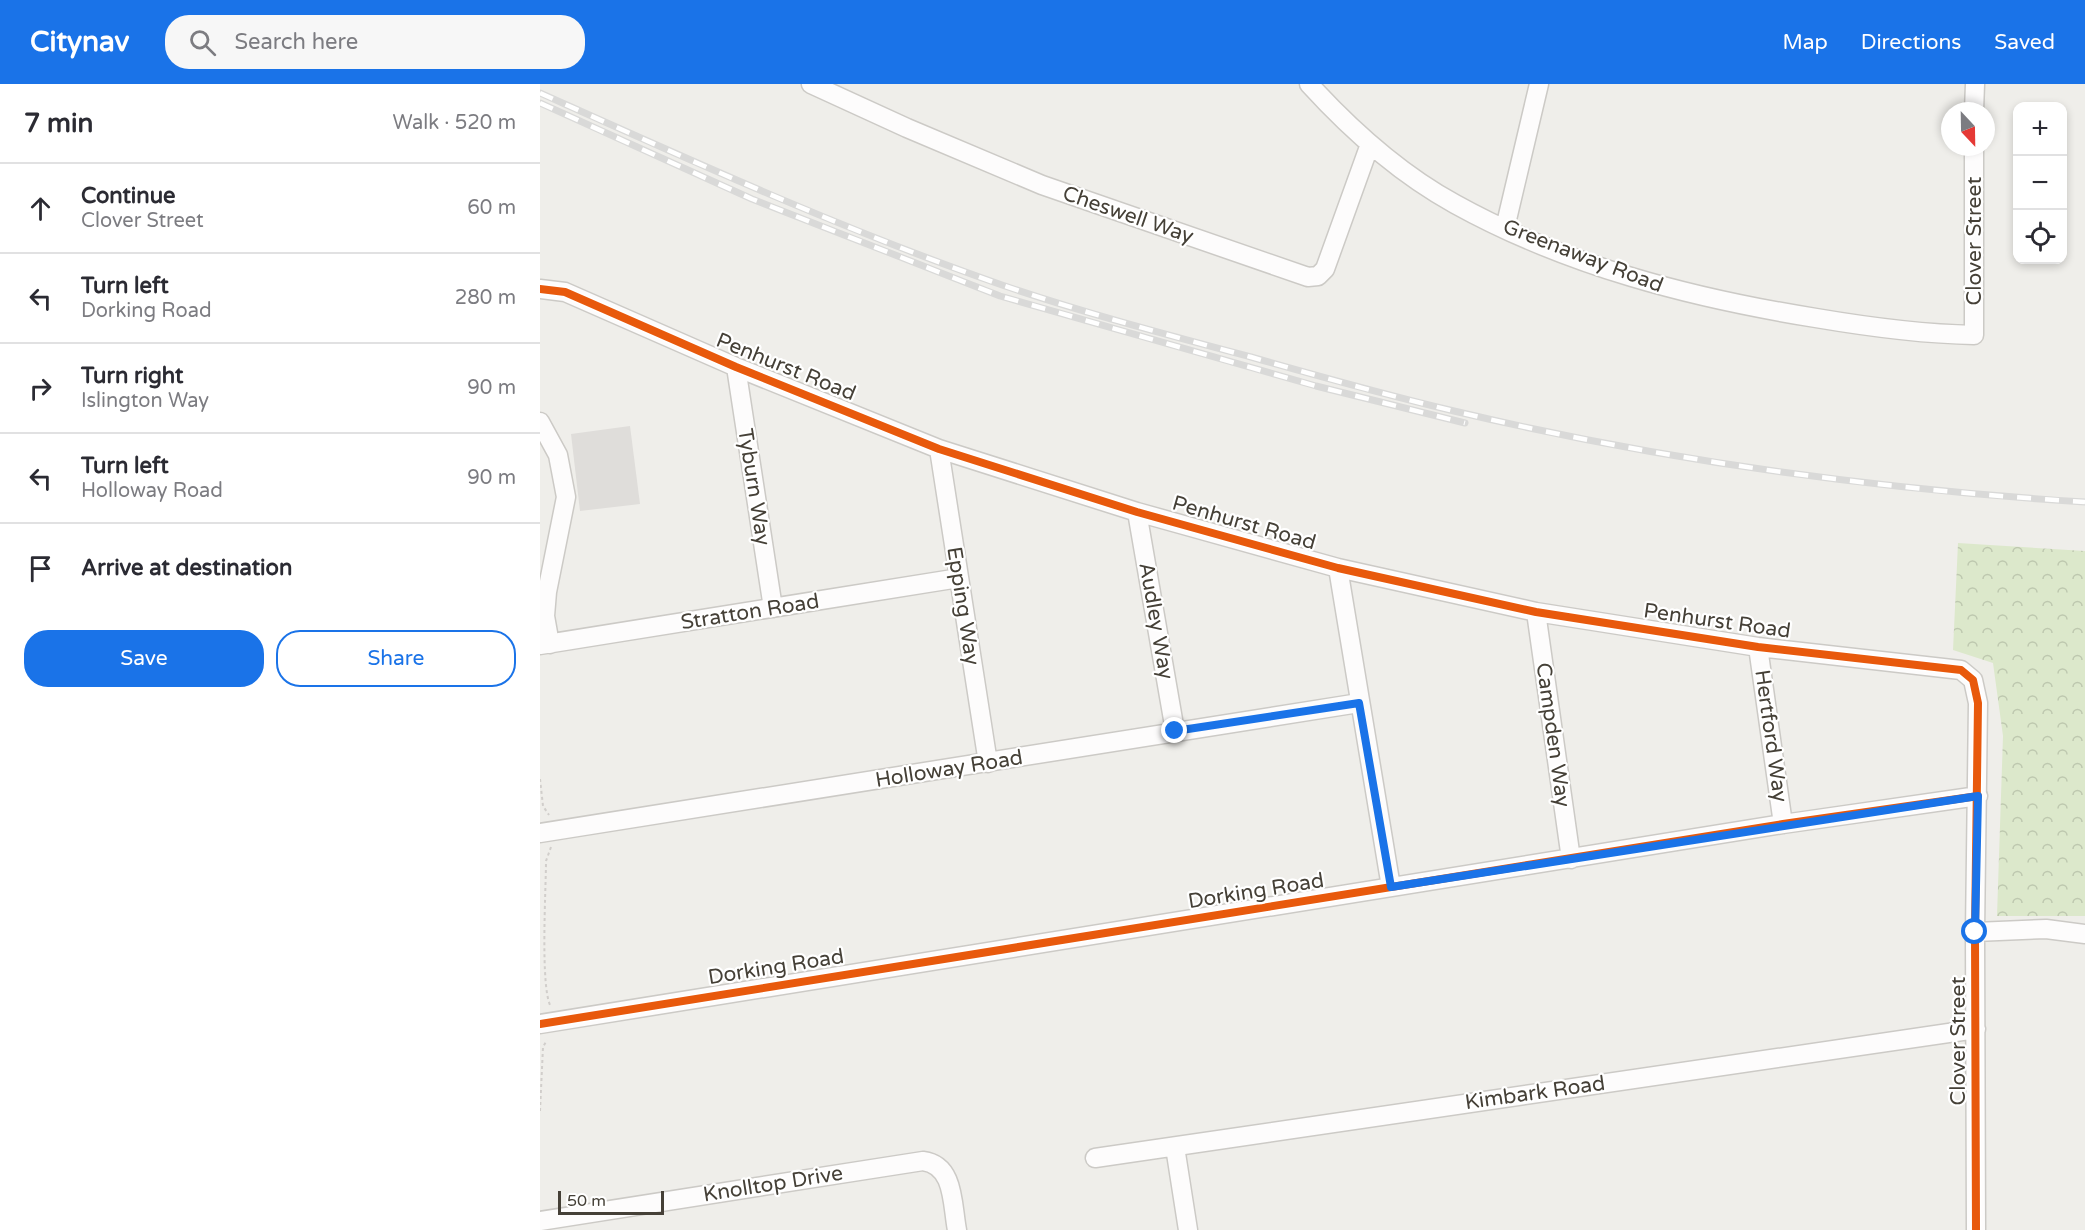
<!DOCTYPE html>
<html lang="en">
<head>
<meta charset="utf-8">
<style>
  body { margin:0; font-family:"Varela Round",sans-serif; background:#f7f7f7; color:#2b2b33 }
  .controls { position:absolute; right:18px; top:18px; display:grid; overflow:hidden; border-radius:12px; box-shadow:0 3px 9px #0003 }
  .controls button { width:54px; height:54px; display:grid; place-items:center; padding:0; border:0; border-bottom:2px solid #e1e1e2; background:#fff; color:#2b2b33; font:30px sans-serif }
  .compass { position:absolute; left:1401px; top:18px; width:54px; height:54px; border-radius:50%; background:#fff; box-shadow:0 3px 9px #0003; rotate:158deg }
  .scale { position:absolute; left:18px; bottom:15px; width:106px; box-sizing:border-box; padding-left:6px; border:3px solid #454037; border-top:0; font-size:16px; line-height:21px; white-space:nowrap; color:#454037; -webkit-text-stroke:4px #fff; paint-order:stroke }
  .stop { position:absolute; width:18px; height:18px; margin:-14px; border:4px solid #1a73e8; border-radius:50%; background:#fff }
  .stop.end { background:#1a73e8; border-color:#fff; box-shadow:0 2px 6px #0008 }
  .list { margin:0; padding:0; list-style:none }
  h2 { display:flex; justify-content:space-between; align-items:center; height:78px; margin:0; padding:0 24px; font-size:26px }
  h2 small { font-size:20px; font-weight:400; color:#7c7c81 }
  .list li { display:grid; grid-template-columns:39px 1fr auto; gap:18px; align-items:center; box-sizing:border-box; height:90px; padding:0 24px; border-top:2px solid #e1e1e2 }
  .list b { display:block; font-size:22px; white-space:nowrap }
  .list p { margin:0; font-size:20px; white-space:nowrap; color:#7c7c81 }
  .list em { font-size:20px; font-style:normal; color:#7c7c81 }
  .actions { display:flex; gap:12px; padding:18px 24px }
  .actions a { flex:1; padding:14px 0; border:2px solid #1a73e8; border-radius:24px; text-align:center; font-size:21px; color:#1a73e8 }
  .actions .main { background:#1a73e8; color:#fff }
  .icon { flex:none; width:33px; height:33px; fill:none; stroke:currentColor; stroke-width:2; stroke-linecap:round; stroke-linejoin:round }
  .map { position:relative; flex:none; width:1545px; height:1146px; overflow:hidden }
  header { display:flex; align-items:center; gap:36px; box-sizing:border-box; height:84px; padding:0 30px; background:#1a73e8; color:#fff }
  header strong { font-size:28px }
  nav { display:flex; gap:33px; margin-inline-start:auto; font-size:21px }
  .search { width:420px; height:54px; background:#f7f7f7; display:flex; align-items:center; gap:15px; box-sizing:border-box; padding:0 21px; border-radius:24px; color:#7c7c81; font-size:22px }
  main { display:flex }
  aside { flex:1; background:#fff }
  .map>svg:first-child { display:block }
</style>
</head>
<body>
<header>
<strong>Citynav</strong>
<div class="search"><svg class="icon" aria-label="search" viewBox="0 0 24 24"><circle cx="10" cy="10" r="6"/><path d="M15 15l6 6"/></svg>Search here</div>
<nav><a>Map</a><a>Directions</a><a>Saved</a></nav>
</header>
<main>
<aside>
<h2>7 min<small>Walk · 520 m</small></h2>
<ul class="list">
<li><svg class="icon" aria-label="ahead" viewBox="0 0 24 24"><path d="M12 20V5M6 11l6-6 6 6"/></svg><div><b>Continue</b><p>Clover Street</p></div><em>60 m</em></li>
<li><svg class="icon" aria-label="left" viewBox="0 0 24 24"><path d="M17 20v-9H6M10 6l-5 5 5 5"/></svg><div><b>Turn left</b><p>Dorking Road</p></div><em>280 m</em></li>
<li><svg class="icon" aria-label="right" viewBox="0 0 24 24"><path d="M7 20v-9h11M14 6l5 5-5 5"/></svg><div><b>Turn right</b><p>Islington Way</p></div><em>90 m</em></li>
<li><svg class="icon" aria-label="left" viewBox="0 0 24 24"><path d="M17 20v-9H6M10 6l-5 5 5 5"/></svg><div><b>Turn left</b><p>Holloway Road</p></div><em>90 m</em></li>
<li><svg class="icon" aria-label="arrive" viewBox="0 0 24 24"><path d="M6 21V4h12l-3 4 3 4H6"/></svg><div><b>Arrive at destination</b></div></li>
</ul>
<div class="actions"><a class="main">Save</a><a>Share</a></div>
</aside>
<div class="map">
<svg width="1545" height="1146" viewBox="0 0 1545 1146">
  <defs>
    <pattern id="forest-crowns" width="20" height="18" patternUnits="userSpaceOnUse" patternTransform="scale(1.5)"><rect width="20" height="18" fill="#dce8cb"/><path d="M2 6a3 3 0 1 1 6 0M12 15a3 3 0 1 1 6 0" fill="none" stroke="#bec8af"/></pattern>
  </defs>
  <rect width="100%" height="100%" fill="#efeeea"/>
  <!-- forest -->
  <path fill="url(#forest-crowns)" d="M1418,459L1545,467V832H1457L1463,652L1453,579L1413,566Z"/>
  <!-- parking -->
  <path fill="#dfddda" d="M90,342L100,420L40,427L31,350Z"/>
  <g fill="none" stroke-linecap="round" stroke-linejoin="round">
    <defs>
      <path id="minor" d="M271,0L367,44L502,101L768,193L778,192L785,185L830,60
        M769,0C811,46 860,90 915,120C1027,182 1151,214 1276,234C1329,243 1380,250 1434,251V63
        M1434,27L1435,0
        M965,144L999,0
        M0,205L25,208L196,283L399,365L597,428L798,484L996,528L1218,563L1421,586L1433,596L1438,619L1435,848L1436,1146
        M196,283L233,524
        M0,338L18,371L26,413L7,508L5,532L10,560
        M399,365L448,679
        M597,428L635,647
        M798,484L851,803
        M996,528L1031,775
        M0,561L419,494
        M1218,563L1243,740
        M0,749L819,619
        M1435,848L1506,845L1545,850
        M0,940L1243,740L1438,712
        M635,1063L648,1146
        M555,1074L1436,945
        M0,1137L383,1077C415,1081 412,1121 417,1146"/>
    </defs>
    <!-- minor casing -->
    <use href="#minor" stroke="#cccac6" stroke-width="21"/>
    <!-- path -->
    <path stroke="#d1cecb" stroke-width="2" stroke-dasharray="3 3" stroke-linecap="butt" d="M0,695L3,722L9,731
      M11,763L6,777C6,805 0,905 11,923
      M0,1027L3,963L7,956"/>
    <!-- minor -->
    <use href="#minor" stroke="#fdfcfc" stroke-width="18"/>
    <defs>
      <path id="rail" d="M0,9C152,77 304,146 462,201C544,229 628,251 711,273C778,292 846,311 914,327C1120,376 1334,405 1545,418
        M0,19L212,115L460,212L776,302L925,339"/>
    </defs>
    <!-- rail casing -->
    <use href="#rail" stroke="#d9d9d8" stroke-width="7"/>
    <!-- rail -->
    <use href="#rail" stroke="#fff" stroke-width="4.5" stroke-dasharray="14" stroke-linecap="butt"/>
    <defs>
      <path id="cycleway" d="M0,205L25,208L196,283L399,365L597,428L798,484L996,528L1218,563L1421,586L1433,596L1438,619L1435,848L1436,1146
        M0,940L1243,740L1438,712"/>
    </defs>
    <!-- cycleway casing -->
    <use href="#cycleway" stroke="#fff" stroke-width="11"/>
    <!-- cycleway -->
    <use href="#cycleway" stroke="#e8590c" stroke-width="8"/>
  </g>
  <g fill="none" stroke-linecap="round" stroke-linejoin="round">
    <!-- route -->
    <path stroke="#1a73e8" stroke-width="8" d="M635,647L819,619L851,803L1438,712L1435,848"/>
  </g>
  <g text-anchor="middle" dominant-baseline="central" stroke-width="4.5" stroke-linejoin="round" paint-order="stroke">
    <!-- street labels -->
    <g font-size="21" fill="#454037" stroke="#fff">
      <text transform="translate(588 131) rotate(19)">Cheswell Way</text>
      <text transform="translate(1434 157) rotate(-90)">Clover Street</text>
      <text transform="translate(1043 172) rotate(21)">Greenaway Road</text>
      <text transform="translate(246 283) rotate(22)">Penhurst Road</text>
      <text transform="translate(214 403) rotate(81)">Tyburn Way</text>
      <text transform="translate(704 439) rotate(16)">Penhurst Road</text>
      <text transform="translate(423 522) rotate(81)">Epping Way</text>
      <text transform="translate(210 528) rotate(-9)">Stratton Road</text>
      <text transform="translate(616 537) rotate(80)">Audley Way</text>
      <text transform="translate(1177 537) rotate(8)">Penhurst Road</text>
      <text transform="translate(1013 651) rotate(82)">Campden Way</text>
      <text transform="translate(1231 652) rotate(82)">Hertford Way</text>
      <text transform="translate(409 685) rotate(-9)">Holloway Road</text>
      <text transform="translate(716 807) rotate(-9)">Dorking Road</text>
      <text transform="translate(236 883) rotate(-9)">Dorking Road</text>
      <text transform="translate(1418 957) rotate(-90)">Clover Street</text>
      <text transform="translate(995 1009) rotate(-8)">Kimbark Road</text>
      <text transform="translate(233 1100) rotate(-9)">Knolltop Drive</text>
    </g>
  </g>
</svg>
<div class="controls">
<button>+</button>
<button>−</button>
<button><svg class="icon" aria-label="locate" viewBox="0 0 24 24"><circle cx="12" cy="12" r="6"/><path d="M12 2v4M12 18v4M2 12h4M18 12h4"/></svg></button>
</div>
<svg class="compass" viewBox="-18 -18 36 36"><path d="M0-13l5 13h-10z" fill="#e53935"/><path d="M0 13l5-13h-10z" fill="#7c7c81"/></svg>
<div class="scale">50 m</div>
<div class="stop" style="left:1435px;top:848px"></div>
<div class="stop end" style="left:635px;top:647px"></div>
</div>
</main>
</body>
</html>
